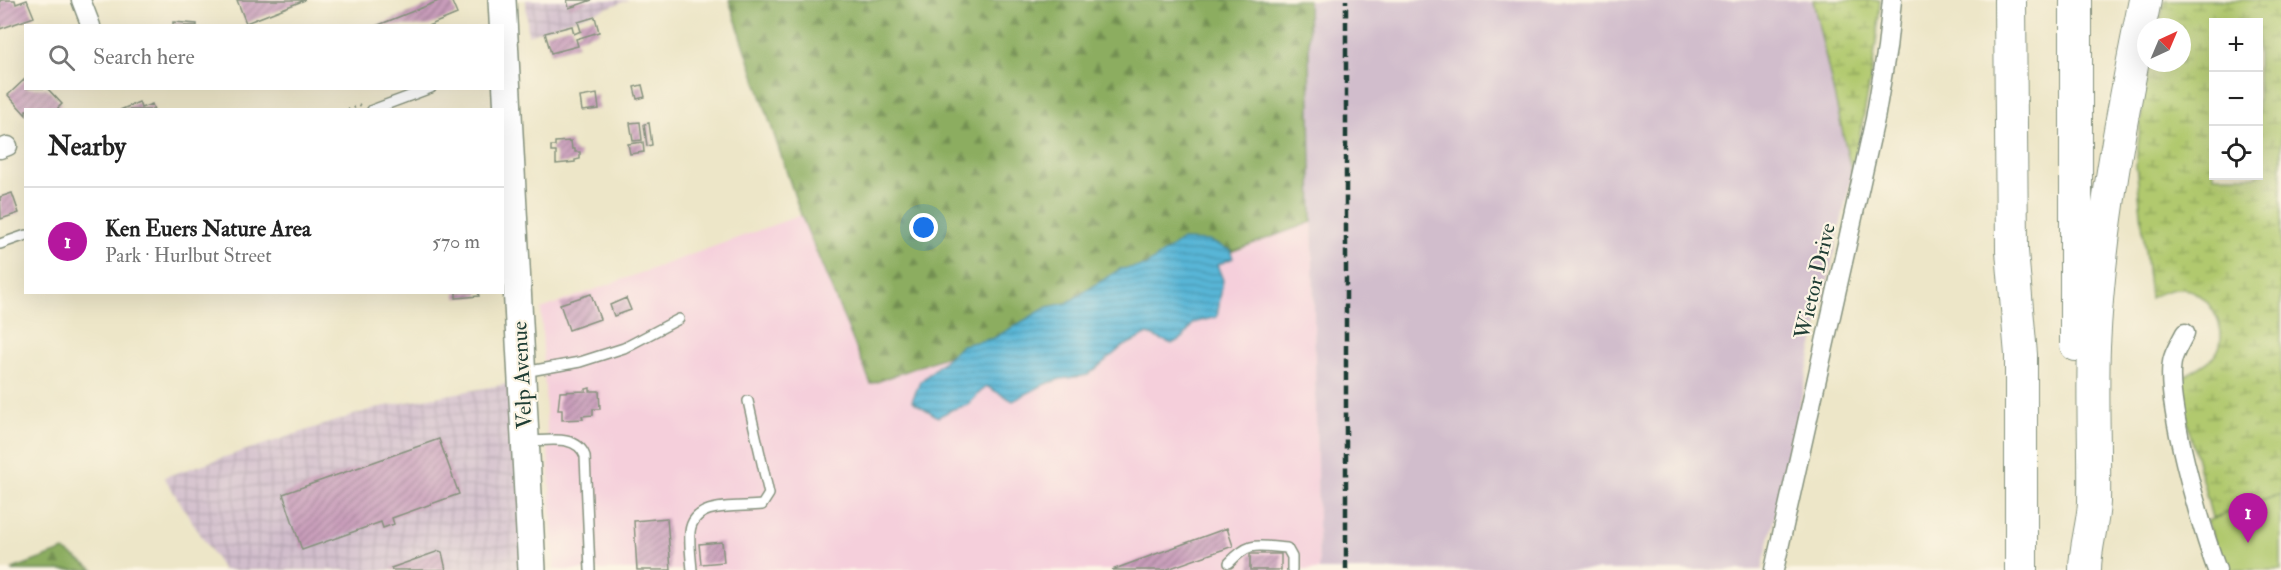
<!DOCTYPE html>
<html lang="en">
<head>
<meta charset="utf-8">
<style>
  body { margin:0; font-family:"IM FELL Double Pica",serif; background:#f2f2f2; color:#222 }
  .controls { position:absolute; right:18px; top:18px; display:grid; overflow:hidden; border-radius:0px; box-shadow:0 6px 24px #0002 }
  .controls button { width:54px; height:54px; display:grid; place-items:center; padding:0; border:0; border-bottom:2px solid #e0e0e0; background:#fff; color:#222; font:30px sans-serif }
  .compass { position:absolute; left:2137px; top:18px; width:54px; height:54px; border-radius:50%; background:#fff; box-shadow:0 6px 24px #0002; rotate:44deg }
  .you { position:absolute; left:924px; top:228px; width:21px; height:21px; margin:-15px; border:4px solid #fff; border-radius:50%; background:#1a73e8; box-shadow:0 0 0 9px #1a73e833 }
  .badge { display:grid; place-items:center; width:39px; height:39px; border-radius:50%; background:#b5179e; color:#fff; font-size:20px; font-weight:700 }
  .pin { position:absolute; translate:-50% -50px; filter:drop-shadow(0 2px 3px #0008) }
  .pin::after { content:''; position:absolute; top:32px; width:21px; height:18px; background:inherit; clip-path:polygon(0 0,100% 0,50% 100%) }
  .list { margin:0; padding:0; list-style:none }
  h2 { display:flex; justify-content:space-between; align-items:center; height:78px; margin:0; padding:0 24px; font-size:26px }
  h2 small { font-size:20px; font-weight:400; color:#767676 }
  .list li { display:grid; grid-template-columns:39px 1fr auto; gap:18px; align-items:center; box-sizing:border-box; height:108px; padding:0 24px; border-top:2px solid #e0e0e0 }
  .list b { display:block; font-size:22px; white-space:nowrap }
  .list p { margin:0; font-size:20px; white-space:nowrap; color:#767676 }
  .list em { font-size:20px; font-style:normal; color:#767676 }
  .icon { flex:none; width:33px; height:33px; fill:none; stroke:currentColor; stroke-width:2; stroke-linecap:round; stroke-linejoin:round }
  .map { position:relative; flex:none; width:2281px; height:570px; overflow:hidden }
  .search { position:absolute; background:#fff; box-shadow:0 6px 24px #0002; left:24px; top:24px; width:480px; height:66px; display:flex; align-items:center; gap:15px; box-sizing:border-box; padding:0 21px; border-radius:0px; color:#767676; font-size:22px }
  .panel { position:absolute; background:#fff; box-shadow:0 6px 24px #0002; left:24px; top:108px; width:480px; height:186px; border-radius:0px }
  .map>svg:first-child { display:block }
</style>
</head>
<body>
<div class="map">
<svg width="2281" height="570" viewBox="0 0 2281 570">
  <defs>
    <pattern id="industrial-grid" width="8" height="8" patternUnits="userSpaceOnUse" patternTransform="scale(1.5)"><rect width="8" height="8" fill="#d1bdcc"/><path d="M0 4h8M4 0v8" fill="none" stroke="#b3a3b0"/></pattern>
    <pattern id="forest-firs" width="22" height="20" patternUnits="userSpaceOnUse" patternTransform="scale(1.5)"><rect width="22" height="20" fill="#8cad61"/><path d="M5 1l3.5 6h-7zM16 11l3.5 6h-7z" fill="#728e51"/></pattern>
    <pattern id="wetland-marsh" width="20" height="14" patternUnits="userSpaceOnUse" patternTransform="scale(1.5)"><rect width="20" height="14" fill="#b1c96e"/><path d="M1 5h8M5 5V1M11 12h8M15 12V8" fill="none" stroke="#8fa45b"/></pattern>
    <pattern id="water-rules" width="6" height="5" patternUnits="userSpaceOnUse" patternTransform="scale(1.5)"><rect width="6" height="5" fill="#59b6d7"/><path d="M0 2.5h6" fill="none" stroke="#4995af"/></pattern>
    <pattern id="building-hatch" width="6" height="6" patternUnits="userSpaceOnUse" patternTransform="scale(1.5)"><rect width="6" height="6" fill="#c89cba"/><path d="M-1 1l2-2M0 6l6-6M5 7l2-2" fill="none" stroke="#a28098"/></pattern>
  </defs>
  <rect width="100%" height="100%" fill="#fcf5e5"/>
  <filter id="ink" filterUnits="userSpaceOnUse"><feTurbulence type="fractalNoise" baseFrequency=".0167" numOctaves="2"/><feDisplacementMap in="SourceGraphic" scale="12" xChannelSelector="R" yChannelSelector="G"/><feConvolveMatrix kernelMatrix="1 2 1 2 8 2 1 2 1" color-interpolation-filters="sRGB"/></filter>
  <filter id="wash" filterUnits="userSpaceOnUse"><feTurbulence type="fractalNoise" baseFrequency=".008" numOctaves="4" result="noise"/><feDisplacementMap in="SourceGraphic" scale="24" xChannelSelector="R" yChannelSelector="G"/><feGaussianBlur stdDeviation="1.35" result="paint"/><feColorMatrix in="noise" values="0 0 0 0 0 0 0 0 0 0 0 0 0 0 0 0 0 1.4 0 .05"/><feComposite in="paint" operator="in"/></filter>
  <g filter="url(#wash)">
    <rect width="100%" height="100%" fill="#ede6c8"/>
    <!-- built -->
    <path fill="#f5cfdb" d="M801,215L871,384L1312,222L1319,570H554L541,309Z"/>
    <!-- industrial -->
    <path fill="url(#industrial-grid)" d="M526,0H629L528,35Z
      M523,381L532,570H223L164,477L375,408Z"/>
    <!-- railway -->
    <path fill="#d1bdcc" d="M1308,0H1813L1852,174L1762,570H1319Z"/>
    <!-- forest -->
    <path fill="url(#forest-firs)" stroke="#56754a" stroke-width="1.5" d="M729,0H1308L1312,222L871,384L801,215Z
      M64,550L94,570H10Z"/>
    <!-- wetland -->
    <path fill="url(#wetland-marsh)" stroke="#688351" stroke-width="1.5" fill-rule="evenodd" d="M1813,0H1880C1877,59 1863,116 1852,174Z
      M2165,0H2281V494L2212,518L2181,398L2184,376C2194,370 2208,364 2215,355C2230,335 2214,302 2194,292C2180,284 2162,292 2150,298L2136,165L2144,89L2150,63H2182V27H2158ZM2214,22H2258V176H2214Z"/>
    <!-- green -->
    <path fill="#b1c96e" stroke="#688351" stroke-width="1.5" d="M2281,494V570H2225L2207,521Z"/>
    <!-- water -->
    <path fill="url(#water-rules)" stroke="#3c7a86" stroke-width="1.5" d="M1182,240L1209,241L1230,250L1233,258L1217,265L1223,280L1217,317L1193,323L1184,337L1172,344L1148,334L1122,347L1088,375L1061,379L1045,384L1013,401L986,386L968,405L953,409L938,417L912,401L920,382L962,345L994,338L1047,307L1067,303L1120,269L1145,266Z"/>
    <g id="blocks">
      <!-- building -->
      <path fill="url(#building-hatch)" d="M0,0H15L16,4L27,0L34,17L0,29Z
        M237,0H305L246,23Z
        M441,0H451L457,14L428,26H376Z
        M567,0H592L569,8Z
        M595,17L599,32L576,39L578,46L551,53L545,33L572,26L574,34L581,31L578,22Z
        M173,22L197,24V26H173Z
        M26,78V88H47L62,104L58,108L59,110H26V115L8,95Z
        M642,85L645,97L637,99L634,87Z
        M597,94L599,109L582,111L580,97Z
        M139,102L141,108L152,104L154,110H120Z
        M640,122L642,140L633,141L630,123Z
        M649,123L652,145L647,146L644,124Z
        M571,141L572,149H575V152H580V159L575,160V162L556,164V152H551V146H555V142Z
        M643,142L644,152L630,154L628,144Z
        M12,193L19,213L1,219L0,197Z
        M456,292H478L479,296L456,298Z
        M591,294L600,319L569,330L560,304Z
        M626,298L631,310L614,316L610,305Z
        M590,388V391H599L600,409H593V415L582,416L583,419L562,420V410H558L560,392L586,391V389Z
        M439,439L459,494L392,518L394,524L383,528L381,522L302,550L283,494Z
        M667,518L671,570H637L634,521Z
        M1227,528L1233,546L1165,570H1112Z
        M722,542L724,562L701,564L699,544Z
        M439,551L442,552L446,570H392L391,568Z
        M1250,554H1281V570H1250Z"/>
    </g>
  </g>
  <g filter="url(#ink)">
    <use href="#blocks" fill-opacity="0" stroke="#86927e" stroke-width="1.5"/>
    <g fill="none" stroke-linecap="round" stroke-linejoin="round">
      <defs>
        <path id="service" d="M372,110L431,88
          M0,244L26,235
          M524,372L580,362L624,348L679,319
          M529,441C548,441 577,434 585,456L590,570
          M1229,563C1251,540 1257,546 1287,548L1292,557V570
          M692,570C691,558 689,544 690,532C693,500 739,508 762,505L769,494L748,401"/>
        <path id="minor" d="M81,0L91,26
          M0,149L8,146
          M2185,333C2181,341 2176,349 2173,358C2162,394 2202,531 2217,570
          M1774,570L1875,119L1887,48L1892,0"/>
        <path id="primary" d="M502,0L532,570"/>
        <path id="motorway" d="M2010,0L2012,251L2021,355V570
          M2076,345V0
          M2085,570C2085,547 2093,525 2094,502C2095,451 2092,399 2094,347C2099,231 2122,114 2145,0"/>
      </defs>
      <!-- service casing -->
      <use href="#service" stroke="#86927e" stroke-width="12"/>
      <!-- minor casing -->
      <use href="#minor" stroke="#86927e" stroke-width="21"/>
      <!-- primary casing -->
      <use href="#primary" stroke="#86927e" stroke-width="30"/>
      <!-- motorway casing -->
      <use href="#motorway" stroke="#86927e" stroke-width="34"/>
      <!-- path -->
      <path stroke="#86927e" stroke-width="3" stroke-dasharray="1.5 4.5" stroke-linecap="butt" d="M348,110L362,104"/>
      <!-- service -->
      <use href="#service" stroke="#fff" stroke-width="9"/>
      <!-- minor -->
      <use href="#minor" stroke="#fff" stroke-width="18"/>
      <!-- primary -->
      <use href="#primary" stroke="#fff" stroke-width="27"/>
      <!-- motorway -->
      <use href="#motorway" stroke="#fff" stroke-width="32"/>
      <!-- rail -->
      <path stroke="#1f3d34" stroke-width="4.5" stroke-dasharray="9 4.5" stroke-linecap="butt" d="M1346,570V0"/>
    </g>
  </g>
  <g text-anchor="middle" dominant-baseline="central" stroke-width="4.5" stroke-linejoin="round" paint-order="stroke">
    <!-- street labels -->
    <g font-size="22" fill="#1f3d34" stroke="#fcf5e5">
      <text transform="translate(1815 281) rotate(-77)">Wietor Drive</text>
      <text transform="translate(522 375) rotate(-93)">Velp Avenue</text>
    </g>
  </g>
</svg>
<div class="controls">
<button>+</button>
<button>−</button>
<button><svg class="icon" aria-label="locate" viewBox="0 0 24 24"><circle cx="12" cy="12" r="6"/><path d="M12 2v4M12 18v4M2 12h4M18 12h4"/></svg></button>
</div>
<svg class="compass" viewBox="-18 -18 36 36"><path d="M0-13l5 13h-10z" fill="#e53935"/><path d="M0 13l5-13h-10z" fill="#767676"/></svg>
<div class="you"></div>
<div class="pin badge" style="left:2248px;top:543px">1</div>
<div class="search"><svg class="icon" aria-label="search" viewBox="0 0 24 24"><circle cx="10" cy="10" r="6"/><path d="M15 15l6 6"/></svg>Search here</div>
<section class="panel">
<h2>Nearby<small></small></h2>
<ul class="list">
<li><span class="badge">1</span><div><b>Ken Euers Nature Area</b><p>Park · Hurlbut Street</p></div><em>570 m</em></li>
</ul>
</section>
</div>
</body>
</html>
